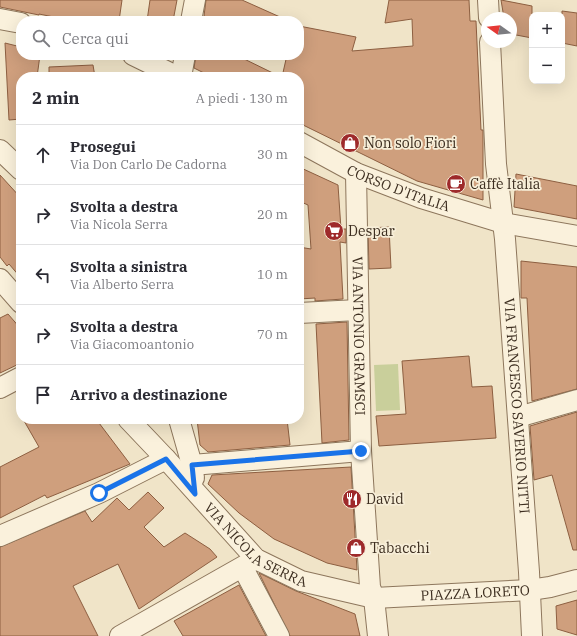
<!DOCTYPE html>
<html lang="it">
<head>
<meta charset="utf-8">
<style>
  body { margin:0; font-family:"IBM Plex Serif",serif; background:#f7f7f7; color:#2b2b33 }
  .controls { position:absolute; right:12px; top:12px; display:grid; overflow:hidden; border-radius:8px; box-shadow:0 4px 16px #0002 }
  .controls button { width:36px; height:36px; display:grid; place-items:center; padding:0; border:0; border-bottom:1px solid #e1e1e2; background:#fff; color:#2b2b33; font:20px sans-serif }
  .compass { position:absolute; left:481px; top:12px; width:36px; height:36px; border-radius:50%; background:#fff; box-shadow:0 4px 16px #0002; rotate:285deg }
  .stop { position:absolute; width:12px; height:12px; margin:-9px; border:3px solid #1a73e8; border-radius:50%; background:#fff }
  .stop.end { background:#1a73e8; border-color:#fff; box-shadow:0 1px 4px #0008 }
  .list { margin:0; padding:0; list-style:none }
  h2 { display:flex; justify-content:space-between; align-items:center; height:52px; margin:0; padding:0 16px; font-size:17px }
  h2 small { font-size:13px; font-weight:400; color:#7c7c81 }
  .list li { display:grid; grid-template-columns:26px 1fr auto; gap:12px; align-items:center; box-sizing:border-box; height:60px; padding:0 16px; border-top:1px solid #e1e1e2 }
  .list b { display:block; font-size:15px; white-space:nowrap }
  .list p { margin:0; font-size:13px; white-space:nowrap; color:#7c7c81 }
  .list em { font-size:13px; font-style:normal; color:#7c7c81 }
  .icon { flex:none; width:22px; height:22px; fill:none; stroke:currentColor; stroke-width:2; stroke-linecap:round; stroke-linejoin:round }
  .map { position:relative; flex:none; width:577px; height:636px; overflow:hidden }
  .search { position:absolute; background:#fff; box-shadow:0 4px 16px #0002; left:16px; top:16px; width:288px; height:44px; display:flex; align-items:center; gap:10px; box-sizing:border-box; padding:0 14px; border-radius:16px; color:#7c7c81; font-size:15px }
  .panel { position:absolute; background:#fff; box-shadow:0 4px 16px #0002; left:16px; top:72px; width:288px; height:352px; border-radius:16px }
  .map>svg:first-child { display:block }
</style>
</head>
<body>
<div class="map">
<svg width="577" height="636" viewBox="0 0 577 636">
  <rect width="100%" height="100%" fill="#f0e4c8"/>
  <!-- pitch -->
  <path fill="#c9cf9b" d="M398,364L400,410L376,411L374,365Z"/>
  <!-- building -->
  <path fill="#cf9f7d" stroke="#8d5f41" d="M0,0H122L119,21H73L39,14V15L0,7Z
    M150,0H177L173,21H147Z
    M206,0H242L289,21H213L204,16Z
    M389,0H469L470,21H476L481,130H483V200L417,181L299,123V77H282L287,55H299V26L356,37L352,51L413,46L412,19L385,23Z
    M501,0L532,6V38L511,34V18H504Z
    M562,11L577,13V46L562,43Z
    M5,43L21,47V55H40L37,77H21V119L9,120Z
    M196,55H236L281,77H212L194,68Z
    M93,65L95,77H49V67Z
    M299,167L338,185L341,229H346V243L340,242L343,299L315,301V298L299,299V247L311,249L308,205L299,201Z
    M516,174L577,186V219L514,207Z
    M0,175L21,198V278L9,264L7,266L0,257Z
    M389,227L391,268L369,269L368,228Z
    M521,261L577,267V389L532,401L527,298H521Z
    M8,314L21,329V363L0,373V318Z
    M347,322L349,440L322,443L316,324Z
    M469,356L472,387L492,386L496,438L379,446L376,416L406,414L402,361Z
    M577,412V550H573L552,475L534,480L530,426Z
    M23,419H96L130,464L47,498L45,495L0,518V467L39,447Z
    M197,419H287L290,445L208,452L200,445Z
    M351,467L357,570L327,563L274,539L239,513L208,484L212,475Z
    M148,492L164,508L144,527L164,547L185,533L210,549L217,557L139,609L118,564L73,586L98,636H0V547L85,511L92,522L117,498L129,510Z
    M259,573L296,591L355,614L360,636H290Z
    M239,585L266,636H183L174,621Z
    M577,600V635L557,629L556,606Z"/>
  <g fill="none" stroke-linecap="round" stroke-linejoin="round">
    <defs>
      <g id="minor">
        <path d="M488,0L489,18"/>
        <path d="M0,19L21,23"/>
        <path d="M191,21L195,0"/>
        <path id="s1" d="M490,42L496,164L505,239L529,572L532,636"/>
        <path d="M133,55L178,77"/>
        <path d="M181,77L185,55"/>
        <path id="s2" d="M299,142L356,173L421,198L503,223L577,236"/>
        <path d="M0,150L21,170"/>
        <path id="s3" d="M356,173L361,451L370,587L374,598L378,636"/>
        <path d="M0,279L21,303"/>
        <path d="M299,313L358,310"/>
        <path d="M0,388L21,377"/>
        <path d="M518,417L577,400"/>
        <path id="s4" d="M128,419L166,459L256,559L301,581L374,598L530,590L550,587L577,580"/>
        <path d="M179,419L192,465L194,478"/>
        <path d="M192,465L361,451"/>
        <path d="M0,536L99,493L166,459"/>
        <path d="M243,568L279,636"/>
        <path d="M120,636L256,559"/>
      </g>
    </defs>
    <!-- minor casing -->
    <use href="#minor" stroke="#8d765c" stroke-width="22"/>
    <!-- minor -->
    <use href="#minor" stroke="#faf1dc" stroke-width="20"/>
  </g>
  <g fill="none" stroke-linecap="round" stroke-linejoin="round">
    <!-- route -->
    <path stroke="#1a73e8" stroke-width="5" d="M99,493L166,459L195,494L192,465L361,451"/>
  </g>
  <!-- icons -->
  <defs>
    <symbol id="shop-disc" viewBox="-11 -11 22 22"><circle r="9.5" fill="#9e2a2b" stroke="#f7eed8"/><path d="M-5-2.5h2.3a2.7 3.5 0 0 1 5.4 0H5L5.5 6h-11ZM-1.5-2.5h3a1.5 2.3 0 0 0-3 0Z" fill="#fff"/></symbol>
    <symbol id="cafe-disc" viewBox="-11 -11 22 22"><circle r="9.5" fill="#9e2a2b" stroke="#f7eed8"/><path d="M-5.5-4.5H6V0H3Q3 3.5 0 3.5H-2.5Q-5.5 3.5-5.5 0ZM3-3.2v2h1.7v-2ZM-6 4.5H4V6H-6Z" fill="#fff"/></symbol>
    <symbol id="supermarket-disc" viewBox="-11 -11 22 22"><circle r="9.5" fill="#9e2a2b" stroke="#f7eed8"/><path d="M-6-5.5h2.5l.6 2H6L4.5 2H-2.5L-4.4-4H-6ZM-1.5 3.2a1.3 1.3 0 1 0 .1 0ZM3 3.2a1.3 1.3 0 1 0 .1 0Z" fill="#fff"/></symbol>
    <symbol id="restaurant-disc" viewBox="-11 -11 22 22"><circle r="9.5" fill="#9e2a2b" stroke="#f7eed8"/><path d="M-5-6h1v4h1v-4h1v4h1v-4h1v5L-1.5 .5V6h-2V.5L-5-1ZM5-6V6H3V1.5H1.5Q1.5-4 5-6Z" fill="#fff"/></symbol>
  </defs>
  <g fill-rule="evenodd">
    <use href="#shop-disc" x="339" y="132" width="22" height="22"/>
    <use href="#cafe-disc" x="445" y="173" width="22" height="22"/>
    <use href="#supermarket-disc" x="323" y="220" width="22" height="22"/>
    <use href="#restaurant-disc" x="341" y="488" width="22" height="22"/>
    <use href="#shop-disc" x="345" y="537" width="22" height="22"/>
  </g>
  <g text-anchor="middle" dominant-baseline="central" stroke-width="3.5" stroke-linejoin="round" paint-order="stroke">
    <!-- poi labels -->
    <g font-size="14" fill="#3d2e20" stroke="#f7eed8" text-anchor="start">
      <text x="364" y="143">Non solo Fiori</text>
      <text x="470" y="184">Caffè Italia</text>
      <text x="348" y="231">Despar</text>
      <text x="366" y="499">David</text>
      <text x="370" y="548">Tabacchi</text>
    </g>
    <!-- street labels -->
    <g font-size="14" fill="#3d2e20" stroke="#f7eed8">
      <text stroke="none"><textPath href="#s2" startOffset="110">CORSO D'ITALIA</textPath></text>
      <text stroke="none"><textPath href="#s3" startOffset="163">VIA ANTONIO GRAMSCI</textPath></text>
      <text stroke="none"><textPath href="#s1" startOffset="365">VIA FRANCESCO SAVERIO NITTI</textPath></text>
      <text stroke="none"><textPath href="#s4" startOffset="181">VIA NICOLA SERRA</textPath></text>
      <text stroke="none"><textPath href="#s4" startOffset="416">PIAZZA LORETO</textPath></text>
    </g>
  </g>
</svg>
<div class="controls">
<button>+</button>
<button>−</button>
</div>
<svg class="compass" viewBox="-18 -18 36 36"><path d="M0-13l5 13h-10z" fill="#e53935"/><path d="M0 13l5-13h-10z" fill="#7c7c81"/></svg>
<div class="stop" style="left:99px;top:493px"></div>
<div class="stop end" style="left:361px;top:451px"></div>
<div class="search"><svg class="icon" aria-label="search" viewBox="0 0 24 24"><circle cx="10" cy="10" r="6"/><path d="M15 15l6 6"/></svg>Cerca qui</div>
<section class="panel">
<h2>2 min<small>A piedi · 130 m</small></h2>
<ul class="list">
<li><svg class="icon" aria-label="ahead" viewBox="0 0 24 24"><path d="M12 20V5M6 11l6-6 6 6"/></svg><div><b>Prosegui</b><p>Via Don Carlo De Cadorna</p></div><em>30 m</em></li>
<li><svg class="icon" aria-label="right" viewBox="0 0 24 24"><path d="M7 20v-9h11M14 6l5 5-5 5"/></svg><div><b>Svolta a destra</b><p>Via Nicola Serra</p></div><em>20 m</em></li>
<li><svg class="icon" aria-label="left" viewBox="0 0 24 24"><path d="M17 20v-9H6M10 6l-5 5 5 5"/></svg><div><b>Svolta a sinistra</b><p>Via Alberto Serra</p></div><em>10 m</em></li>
<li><svg class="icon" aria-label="right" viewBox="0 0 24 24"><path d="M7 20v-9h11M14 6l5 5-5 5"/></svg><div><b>Svolta a destra</b><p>Via Giacomoantonio</p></div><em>70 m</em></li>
<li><svg class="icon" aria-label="arrive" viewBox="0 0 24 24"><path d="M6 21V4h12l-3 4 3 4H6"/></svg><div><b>Arrivo a destinazione</b></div></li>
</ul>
</section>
</div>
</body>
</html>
